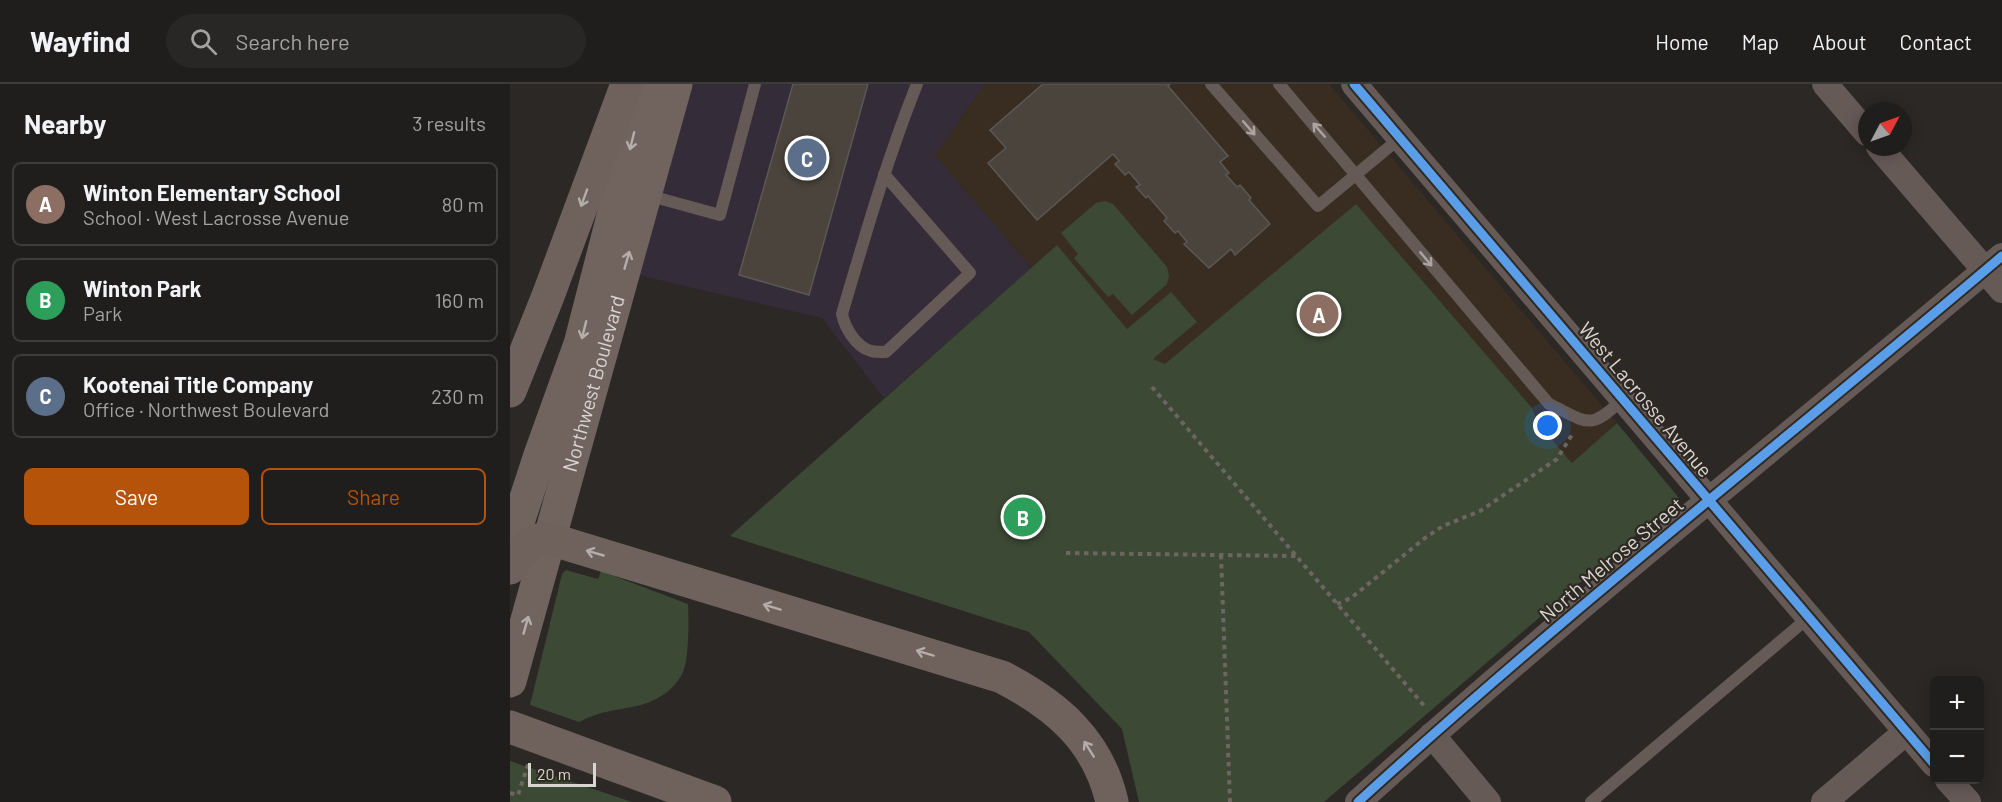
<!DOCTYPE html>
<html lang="en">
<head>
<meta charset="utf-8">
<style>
  body { margin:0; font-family:Barlow,sans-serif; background:#282725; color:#f1f3f6 }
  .controls { position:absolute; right:18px; bottom:18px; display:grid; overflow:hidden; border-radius:9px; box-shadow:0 3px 15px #0003 }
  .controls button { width:54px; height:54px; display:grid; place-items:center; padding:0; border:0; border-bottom:2px solid #3d3c3b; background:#201e1c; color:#f1f3f6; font:30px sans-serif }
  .compass { position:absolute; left:1348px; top:18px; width:54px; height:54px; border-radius:50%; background:#201e1c; box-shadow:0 3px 15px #0003; rotate:49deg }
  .scale { position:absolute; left:18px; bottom:15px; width:68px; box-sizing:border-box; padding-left:6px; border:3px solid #d9d6d1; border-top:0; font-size:16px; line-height:21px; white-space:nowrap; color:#d9d6d1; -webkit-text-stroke:4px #2e2922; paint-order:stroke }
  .you { position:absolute; left:1038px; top:342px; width:21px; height:21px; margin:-15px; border:4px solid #fff; border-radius:50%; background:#1a73e8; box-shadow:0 0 0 9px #1a73e833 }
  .badge { display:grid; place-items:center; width:39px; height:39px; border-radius:50%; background:#b45309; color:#fff; font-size:20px; font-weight:700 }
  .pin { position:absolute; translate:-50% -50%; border:3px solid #fff; box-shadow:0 2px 6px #0006 }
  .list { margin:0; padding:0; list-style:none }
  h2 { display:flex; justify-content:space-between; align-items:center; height:78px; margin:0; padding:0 24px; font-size:26px }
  h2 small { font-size:20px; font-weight:400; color:#a2a2a3 }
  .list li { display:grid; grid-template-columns:39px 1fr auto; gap:18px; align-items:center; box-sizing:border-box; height:84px; margin:0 12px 12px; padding:0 12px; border:2px solid #3d3c3b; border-radius:9px }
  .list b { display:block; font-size:22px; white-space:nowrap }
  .list p { margin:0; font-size:20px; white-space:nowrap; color:#a2a2a3 }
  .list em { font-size:20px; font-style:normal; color:#a2a2a3 }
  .actions { display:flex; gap:12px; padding:18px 24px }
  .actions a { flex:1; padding:14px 0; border:2px solid #b45309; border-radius:9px; text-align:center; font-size:21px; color:#b45309 }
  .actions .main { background:#b45309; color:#fff }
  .icon { flex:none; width:33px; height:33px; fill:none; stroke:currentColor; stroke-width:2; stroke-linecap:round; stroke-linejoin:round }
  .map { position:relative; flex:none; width:1492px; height:718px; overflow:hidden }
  header { display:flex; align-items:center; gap:36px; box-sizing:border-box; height:84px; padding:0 30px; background:#201e1c; border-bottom:2px solid #3d3c3b }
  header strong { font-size:28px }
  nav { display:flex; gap:33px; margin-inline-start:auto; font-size:21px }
  .search { width:420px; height:54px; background:#282725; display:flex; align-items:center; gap:15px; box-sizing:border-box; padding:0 21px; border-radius:33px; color:#a2a2a3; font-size:22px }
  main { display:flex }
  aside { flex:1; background:#201e1c }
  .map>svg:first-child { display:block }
</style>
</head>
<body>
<header>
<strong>Wayfind</strong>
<div class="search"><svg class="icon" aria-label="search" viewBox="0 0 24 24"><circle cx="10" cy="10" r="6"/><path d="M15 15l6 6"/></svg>Search here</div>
<nav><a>Home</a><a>Map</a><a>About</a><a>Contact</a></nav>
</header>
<main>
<aside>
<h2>Nearby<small>3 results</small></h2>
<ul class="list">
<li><span class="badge" style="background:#8d6e63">A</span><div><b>Winton Elementary School</b><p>School · West Lacrosse Avenue</p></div><em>80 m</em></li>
<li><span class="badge" style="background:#2e9e5b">B</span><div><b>Winton Park</b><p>Park</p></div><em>160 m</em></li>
<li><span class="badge" style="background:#5c6f8a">C</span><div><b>Kootenai Title Company</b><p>Office · Northwest Boulevard</p></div><em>230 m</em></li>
</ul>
<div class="actions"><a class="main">Save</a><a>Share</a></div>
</aside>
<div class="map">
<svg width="1492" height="718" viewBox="0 0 1492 718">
  <rect width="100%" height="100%" fill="#2b2825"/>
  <!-- commercial -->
  <path fill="#352c39" d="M176,0H475L425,71L522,184L374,314L312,234L124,190Z"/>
  <!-- education -->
  <path fill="#392d22" d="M475,0H819L1107,339L1062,379L1034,346L655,280L642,276L547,161L522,184L425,71Z"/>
  <!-- green -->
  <path fill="#3c4935" d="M595,117L603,120L657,183L659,192L657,200L622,231L603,210L598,213L564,174L568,170L551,149L586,119Z
    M846,120L1022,324L1027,338L1062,379L1107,339L1169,414L814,718H629L612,645L519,548L220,452L547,161L617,245L661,208L687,238L643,275L655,280Z
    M56,486L88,495L91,487L178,520C179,535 179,576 173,588C165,606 148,616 131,621C109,626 89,627 69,638L20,621L52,490Z
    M0,677L122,718H0Z"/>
  <!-- building -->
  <path fill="#4a443c" stroke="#5b5855" stroke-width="1.5" d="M283,0H358L299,211L229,191Z
    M533,0H660L658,2L718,72L710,78L719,89L716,91L727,103L730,101L741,114L739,116L760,140L725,171L721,165L699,184L674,160L677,158L668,147L665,149L654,137L657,134L638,112L636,114L626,103L630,101L619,88L615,91L605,80L609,77L603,70L527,136L478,79L496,64L480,46Z"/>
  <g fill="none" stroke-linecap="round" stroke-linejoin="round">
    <!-- path -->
    <path stroke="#6c6562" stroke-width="4" stroke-dasharray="4.5 4.5" stroke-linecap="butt" d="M642,303L916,624
      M556,469L786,472
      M711,471L720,718
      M827,520L841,514L915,454L933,442L970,427L1047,375L1063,349
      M0,709L8,711L19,678"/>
    <!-- service -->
    <path stroke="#665a57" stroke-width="12" d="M701,0L808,122L890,54
      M769,0L1039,320C1079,339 1079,347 1113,315
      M374,90L460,189L376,268C372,268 366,268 361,267C346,263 335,244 332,230C355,152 377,75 407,0
      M137,111L210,131L245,0
      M1081,718L1299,533"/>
    <!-- minor -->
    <path stroke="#665a57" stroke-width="26" d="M844,0L1424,680
      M1315,0L1357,49
      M1369,63L1492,206
      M922,651L978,718
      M1438,696L1458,718
      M848,718C1056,528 1278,354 1492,172
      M1314,718L1396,648"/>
    <!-- primary -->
    <g stroke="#71645e" stroke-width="33">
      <path d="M0,463L30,371L70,260L137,0"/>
      <path id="s1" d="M0,597L166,0"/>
    </g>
    <!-- trunk -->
    <path stroke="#6f625c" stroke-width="33" d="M0,307L38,212L117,0
      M0,484C10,470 20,452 40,455L492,593C546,621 588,656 602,718
      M0,643L205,718"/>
    <defs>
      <path id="cycleway" d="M844,0L1424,680
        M848,718C1056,528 1278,354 1492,172"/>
    </defs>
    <!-- cycleway casing -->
    <use href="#cycleway" stroke="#2e2922" stroke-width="13"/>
    <!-- cycleway -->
    <use href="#cycleway" stroke="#5a9eea" stroke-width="9"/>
  </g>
  <!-- one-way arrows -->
  <defs><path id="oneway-shaft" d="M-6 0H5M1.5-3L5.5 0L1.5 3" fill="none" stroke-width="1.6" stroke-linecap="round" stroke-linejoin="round" transform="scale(1.5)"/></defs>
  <g stroke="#aba4a0">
    <use href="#oneway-shaft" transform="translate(739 44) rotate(49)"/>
    <use href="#oneway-shaft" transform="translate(809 46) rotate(-131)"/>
    <use href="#oneway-shaft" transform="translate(916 175) rotate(50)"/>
  </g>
  <g stroke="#b5aea9">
    <use href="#oneway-shaft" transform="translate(122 57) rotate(104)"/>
    <use href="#oneway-shaft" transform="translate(117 176) rotate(-74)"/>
    <use href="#oneway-shaft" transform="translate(74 246) rotate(104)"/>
    <use href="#oneway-shaft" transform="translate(16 541) rotate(-74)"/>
  </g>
  <g stroke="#b4ada8">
    <use href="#oneway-shaft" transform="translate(74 114) rotate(110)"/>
    <use href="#oneway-shaft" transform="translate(85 469) rotate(-164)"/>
    <use href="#oneway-shaft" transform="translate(262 523) rotate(-163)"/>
    <use href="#oneway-shaft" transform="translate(415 569) rotate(-163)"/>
    <use href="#oneway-shaft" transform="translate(579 665) rotate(-122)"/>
  </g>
  <g text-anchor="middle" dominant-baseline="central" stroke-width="4.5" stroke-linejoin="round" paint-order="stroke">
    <!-- street labels -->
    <g font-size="20" fill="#d9d6d1" stroke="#2e2922">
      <text stroke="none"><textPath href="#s1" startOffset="309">Northwest Boulevard</textPath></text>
      <text transform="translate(1136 315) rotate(50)">West Lacrosse Avenue</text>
      <text transform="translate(1101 475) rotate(-40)">North Melrose Street</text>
    </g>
  </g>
</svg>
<div class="controls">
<button>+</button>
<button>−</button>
</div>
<svg class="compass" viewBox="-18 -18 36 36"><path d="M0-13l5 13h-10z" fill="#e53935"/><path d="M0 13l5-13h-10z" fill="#a2a2a3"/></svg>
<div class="scale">20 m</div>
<div class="you"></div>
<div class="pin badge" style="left:809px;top:230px;background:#8d6e63">A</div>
<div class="pin badge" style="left:513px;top:433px;background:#2e9e5b">B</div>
<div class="pin badge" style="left:297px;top:74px;background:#5c6f8a">C</div>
</div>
</main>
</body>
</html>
